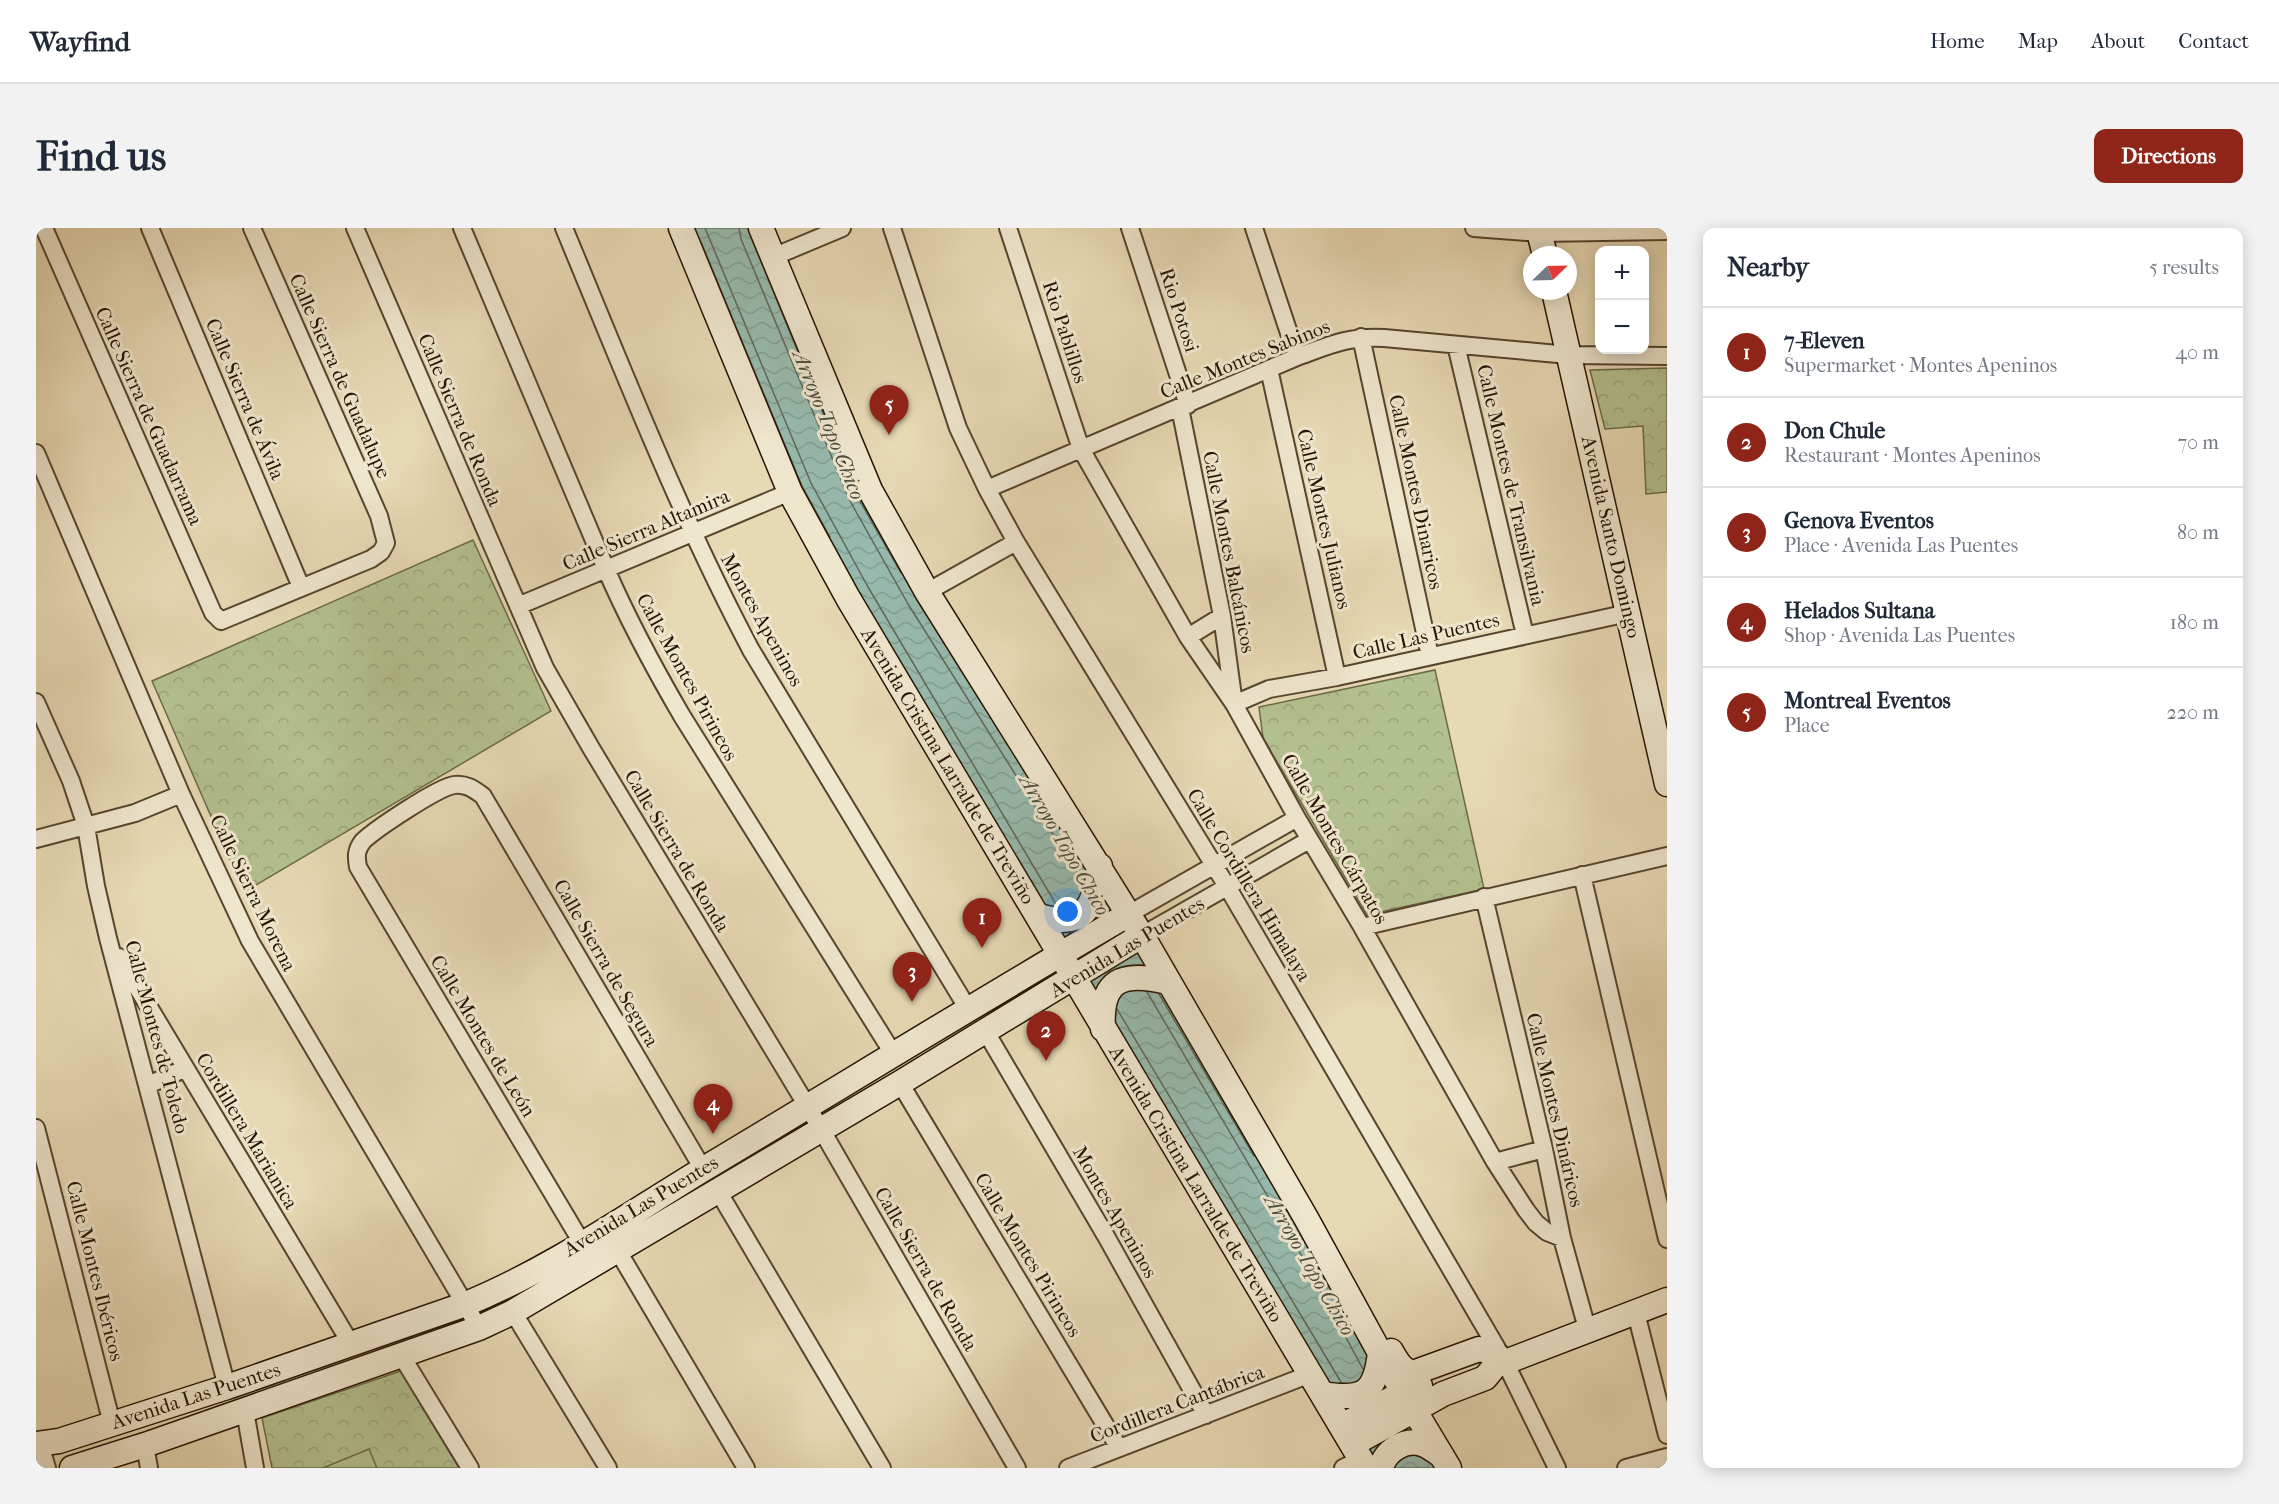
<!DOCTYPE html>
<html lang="en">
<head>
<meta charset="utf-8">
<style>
  body { margin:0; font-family:"IM FELL French Canon",serif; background:#f2f2f3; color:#1f2937 }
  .controls { position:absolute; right:18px; top:18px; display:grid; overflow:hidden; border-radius:12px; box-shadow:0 3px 15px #0003 }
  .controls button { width:54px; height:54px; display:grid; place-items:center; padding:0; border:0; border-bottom:2px solid #e0e1e3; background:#fff; color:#1f2937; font:30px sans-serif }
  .compass { position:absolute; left:1487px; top:18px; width:54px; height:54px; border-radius:50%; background:#fff; box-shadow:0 3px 15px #0003; rotate:67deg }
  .you { position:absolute; left:1032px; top:684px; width:21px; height:21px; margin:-15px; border:4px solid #fff; border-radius:50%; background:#1a73e8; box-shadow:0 0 0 9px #1a73e833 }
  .badge { display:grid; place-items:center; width:39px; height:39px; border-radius:50%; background:#8f2418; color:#fff; font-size:20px; font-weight:700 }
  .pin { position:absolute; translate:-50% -50px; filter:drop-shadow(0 2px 3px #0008) }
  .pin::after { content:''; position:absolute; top:32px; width:21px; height:18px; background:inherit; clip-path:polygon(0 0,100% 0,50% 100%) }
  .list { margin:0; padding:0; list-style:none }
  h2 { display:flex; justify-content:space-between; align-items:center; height:78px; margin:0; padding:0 24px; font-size:26px }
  h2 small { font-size:20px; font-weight:400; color:#747a83 }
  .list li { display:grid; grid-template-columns:39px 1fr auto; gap:18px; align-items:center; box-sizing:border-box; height:90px; padding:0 24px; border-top:2px solid #e0e1e3 }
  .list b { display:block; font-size:22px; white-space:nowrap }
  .list p { margin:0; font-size:20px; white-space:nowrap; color:#747a83 }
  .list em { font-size:20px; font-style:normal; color:#747a83 }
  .map { position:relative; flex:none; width:1631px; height:1240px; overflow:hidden; border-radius:12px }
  header { display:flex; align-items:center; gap:36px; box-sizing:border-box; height:84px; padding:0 30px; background:#fff; border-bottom:2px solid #e0e1e3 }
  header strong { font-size:28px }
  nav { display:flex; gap:33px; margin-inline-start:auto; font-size:21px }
  .intro { display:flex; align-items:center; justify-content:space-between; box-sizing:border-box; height:144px; padding:0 36px }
  h1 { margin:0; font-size:42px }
  .button { padding:15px 27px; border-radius:12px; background:#8f2418; color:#fff; font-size:21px; font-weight:700 }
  main { display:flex; gap:36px; padding:0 36px }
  aside { flex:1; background:#fff; border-radius:12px; box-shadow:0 3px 15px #0003 }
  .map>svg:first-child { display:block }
</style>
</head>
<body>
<header>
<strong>Wayfind</strong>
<nav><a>Home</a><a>Map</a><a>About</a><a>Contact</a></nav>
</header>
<div class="intro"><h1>Find us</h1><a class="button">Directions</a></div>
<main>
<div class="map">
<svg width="1631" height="1240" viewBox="0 0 1631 1240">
  <defs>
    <pattern id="park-crowns" width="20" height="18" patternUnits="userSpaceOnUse" patternTransform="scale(1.5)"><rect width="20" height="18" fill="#b3c08f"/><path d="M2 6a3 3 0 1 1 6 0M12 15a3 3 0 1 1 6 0" fill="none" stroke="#9aa47a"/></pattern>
    <pattern id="water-waves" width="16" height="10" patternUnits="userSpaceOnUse" patternTransform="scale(1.5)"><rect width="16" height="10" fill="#97baae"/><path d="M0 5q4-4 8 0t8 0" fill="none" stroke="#829f94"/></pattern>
  </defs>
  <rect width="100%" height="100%" fill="#e7d9b4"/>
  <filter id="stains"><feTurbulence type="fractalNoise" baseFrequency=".00333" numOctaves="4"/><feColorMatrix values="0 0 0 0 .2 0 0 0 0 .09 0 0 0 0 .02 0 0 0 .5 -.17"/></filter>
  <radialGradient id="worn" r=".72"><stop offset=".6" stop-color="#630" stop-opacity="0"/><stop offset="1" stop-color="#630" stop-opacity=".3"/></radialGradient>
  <!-- park -->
  <path fill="url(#park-crowns)" stroke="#6c6a48" stroke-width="1.5" d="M1631,140V264L1610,266L1607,198L1569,201L1554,142Z
    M437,312L515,483L208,664L116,453Z
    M1399,442L1448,661L1331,687L1227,510L1223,479Z
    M365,1143L423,1240H236L226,1190Z"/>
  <!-- pitch -->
  <path fill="#b3c08f" stroke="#6c6a48" stroke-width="1.5" d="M333,1221L341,1240H287Z"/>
  <!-- water -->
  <path fill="url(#water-waves)" stroke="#697869" stroke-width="1.5" d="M645,0H725L807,200L1413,1240H1329L812,370Z"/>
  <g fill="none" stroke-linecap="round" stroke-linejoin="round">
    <!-- shore -->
    <path stroke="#5e6758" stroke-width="1.5" d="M669,0L775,255L832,359L1021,678
      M703,0L705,11L814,273L872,376L1047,654
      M712,2L821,268L865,345
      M665,14L766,258L794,309
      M1111,764L1251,1001L1327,1141
      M1123,766L1218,928
      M1081,781L1305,1154"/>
    <defs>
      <path id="street" d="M8,0L177,385L185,393L335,331L345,324L350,315L343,288L216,0
        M114,0L265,359
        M319,0L509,440L555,520L785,901L981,1240
        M426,0L570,341C592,392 618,440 646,488L858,827
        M528,0C587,142 643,286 715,422L932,781
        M856,0L922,200L951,261L980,314L1192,660L1469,1134L1521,1240
        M972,0L1045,221L1152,409L1198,476L1261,590L1326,699L1459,934L1490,982L1500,995L1511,1004L1526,1010
        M1094,0L1152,177
        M1218,0L1261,129
        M1438,0L1504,5L1631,3
        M737,29L806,0
        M1325,109L1394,428
        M1420,117L1489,407
        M1233,141L1301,449
        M1144,180L1186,388L1198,476L1233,461L1301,449L1592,385
        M0,225L145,566L214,713L443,1100
        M951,261L1261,129C1294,117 1312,108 1348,110L1533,127L1631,128
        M891,364L980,314
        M482,378L754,264
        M1152,409L1186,388
        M0,474L35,553L50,598L60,658L72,710L191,1159
        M0,611L99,585L145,566
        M1546,647L1631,1011
        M1448,669L1508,921L1526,1010L1552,1104
        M1093,686L1261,590
        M1326,699L1631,628
        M1105,708L1273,612
        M83,729L315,1116
        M950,804L1071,1010L1170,1187
        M864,855L1083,1220
        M112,857L148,841
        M0,900L76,1196
        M1459,934L1508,921
        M682,963L846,1240
        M546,1015L322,639C320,628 320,622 327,613C341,600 401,560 418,557C430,555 439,562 447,568L667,941
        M582,1023L710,1240
        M477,1084L572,1240
        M1600,1085L1631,1207
        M365,1127L434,1240
        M209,1183L219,1240
        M4,1216L11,1240
        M109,1217L113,1240
        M1032,1240L1264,1150
        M1307,1240L1315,1236
        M1590,1240L1631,1229"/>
      <path id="secondary" d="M645,0L754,264L812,370L1330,1240
        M725,0L834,262L891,364L1111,716L1270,990L1344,1125L1413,1240
        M1502,0L1509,27
        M1518,63L1631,556
        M1001,687C1048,703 1058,680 1064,638
        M1067,801C1064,751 1086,743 1132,754
        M1355,1123C1361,1133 1365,1142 1377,1145L1443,1121L1456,1124L1469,1134
        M1286,1166C1327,1172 1339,1167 1344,1125
        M1306,1198L1368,1164L1384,1158
        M0,1216L23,1213L191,1159L430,1076C513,1042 589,989 666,942C808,857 949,770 1093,686
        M1317,1216L1407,1166L1449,1150L1459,1138L1631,1072
        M36,1240L109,1217L443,1100L477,1084L864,855L1105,708
        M1345,1240C1349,1223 1369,1210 1386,1216C1393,1218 1400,1224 1406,1228"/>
    </defs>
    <!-- street casing -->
    <use href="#street" stroke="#56452e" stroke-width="20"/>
    <!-- secondary casing -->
    <use href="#secondary" stroke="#251402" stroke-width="27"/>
    <!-- street -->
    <use href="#street" stroke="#efe6ce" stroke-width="16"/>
    <!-- secondary -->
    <use href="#secondary" stroke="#efe6ce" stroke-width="24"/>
  </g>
  <g text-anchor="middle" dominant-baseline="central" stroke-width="6" stroke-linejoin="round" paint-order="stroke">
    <!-- street labels -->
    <g font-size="20" fill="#251402" stroke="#efe6ce">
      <text transform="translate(1143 82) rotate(72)">Rio Potosi</text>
      <text transform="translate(1029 104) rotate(72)">Rio Pablillos</text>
      <text transform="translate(1209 131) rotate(-22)">Calle Montes Sabinos</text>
      <text transform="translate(304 148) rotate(66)">Calle Sierra de Guadalupe</text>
      <text transform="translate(209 171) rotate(67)">Calle Sierra de Ávila</text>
      <text transform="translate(113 188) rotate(66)">Calle Sierra de Guadarrama</text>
      <text transform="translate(424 192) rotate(67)">Calle Sierra de Ronda</text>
      <text transform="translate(1475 257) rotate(77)">Calle Montes de Transilvania</text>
      <text transform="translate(1380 264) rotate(78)">Calle Montes Dinaricos</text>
      <text transform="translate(1288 291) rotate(77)">Calle Montes Julianos</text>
      <text transform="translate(610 302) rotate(-23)">Calle Sierra Altamira</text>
      <text transform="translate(1575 309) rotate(77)">Avenida Santo Domingo</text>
      <text transform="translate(1193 324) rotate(79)">Calle Montes Balcánicos</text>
      <text transform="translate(726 392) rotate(61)">Montes Apeninos</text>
      <text transform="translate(1390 408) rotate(-13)">Calle Las Puentes</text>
      <text transform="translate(651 449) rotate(61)">Calle Montes Pirineos</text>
      <text transform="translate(912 538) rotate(59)">Avenida Cristina Larralde de Treviño</text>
      <text transform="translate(1299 611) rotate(60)">Calle Montes Cárpatos</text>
      <text transform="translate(641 623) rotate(59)">Calle Sierra de Ronda</text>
      <text transform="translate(1213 657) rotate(59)">Calle Cordillera Himalaya</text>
      <text transform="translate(217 665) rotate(64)">Calle Sierra Morena</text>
      <text transform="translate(1091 719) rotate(-31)">Avenida Las Puentes</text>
      <text transform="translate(570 735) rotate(60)">Calle Sierra de Segura</text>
      <text transform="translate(447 808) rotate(59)">Calle Montes de León</text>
      <text transform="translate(121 809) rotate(75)">Calle Montes de Toledo</text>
      <text transform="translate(1519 882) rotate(77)">Calle Montes Dináricos</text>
      <text transform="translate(211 903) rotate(59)">Cordillera Marianica</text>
      <text transform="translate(1160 956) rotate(59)">Avenida Cristina Larralde de Treviño</text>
      <text transform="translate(605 978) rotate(-31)">Avenida Las Puentes</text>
      <text transform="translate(1079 984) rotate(60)">Montes Apeninos</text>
      <text transform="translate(992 1027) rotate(59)">Calle Montes Pirineos</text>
      <text transform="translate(890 1041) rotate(60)">Calle Sierra de Ronda</text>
      <text transform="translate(59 1043) rotate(76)">Calle Montes Ibéricos</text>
      <text transform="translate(160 1168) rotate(-18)">Avenida Las Puentes</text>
      <text transform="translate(1141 1176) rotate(-21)">Cordillera Cantábrica</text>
    </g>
    <!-- water labels -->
    <g font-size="21" font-style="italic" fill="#4d4e3e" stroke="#efe6ce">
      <text transform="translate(793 197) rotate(68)">Arroyo Topo Chico</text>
      <text transform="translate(1029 617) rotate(60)">Arroyo Topo Chico</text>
      <text transform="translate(1274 1037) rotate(60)">Arroyo Topo Chico</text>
    </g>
  </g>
  <rect width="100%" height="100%" filter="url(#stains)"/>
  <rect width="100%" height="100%" fill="url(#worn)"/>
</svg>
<div class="controls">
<button>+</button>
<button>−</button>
</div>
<svg class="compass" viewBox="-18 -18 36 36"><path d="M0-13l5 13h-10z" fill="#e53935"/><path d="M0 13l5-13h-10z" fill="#747a83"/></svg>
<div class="you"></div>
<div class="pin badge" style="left:946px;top:720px">1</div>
<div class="pin badge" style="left:1010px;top:833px">2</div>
<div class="pin badge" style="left:876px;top:774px">3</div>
<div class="pin badge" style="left:677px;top:906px">4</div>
<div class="pin badge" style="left:853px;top:207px">5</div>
</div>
<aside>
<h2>Nearby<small>5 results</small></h2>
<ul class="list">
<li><span class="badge">1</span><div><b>7-Eleven</b><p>Supermarket · Montes Apeninos</p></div><em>40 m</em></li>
<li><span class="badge">2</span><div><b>Don Chule</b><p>Restaurant · Montes Apeninos</p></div><em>70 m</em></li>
<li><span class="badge">3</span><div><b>Genova Eventos</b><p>Place · Avenida Las Puentes</p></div><em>80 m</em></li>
<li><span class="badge">4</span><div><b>Helados Sultana</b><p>Shop · Avenida Las Puentes</p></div><em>180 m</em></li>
<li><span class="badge">5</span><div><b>Montreal Eventos</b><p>Place</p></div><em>220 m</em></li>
</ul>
</aside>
</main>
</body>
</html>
